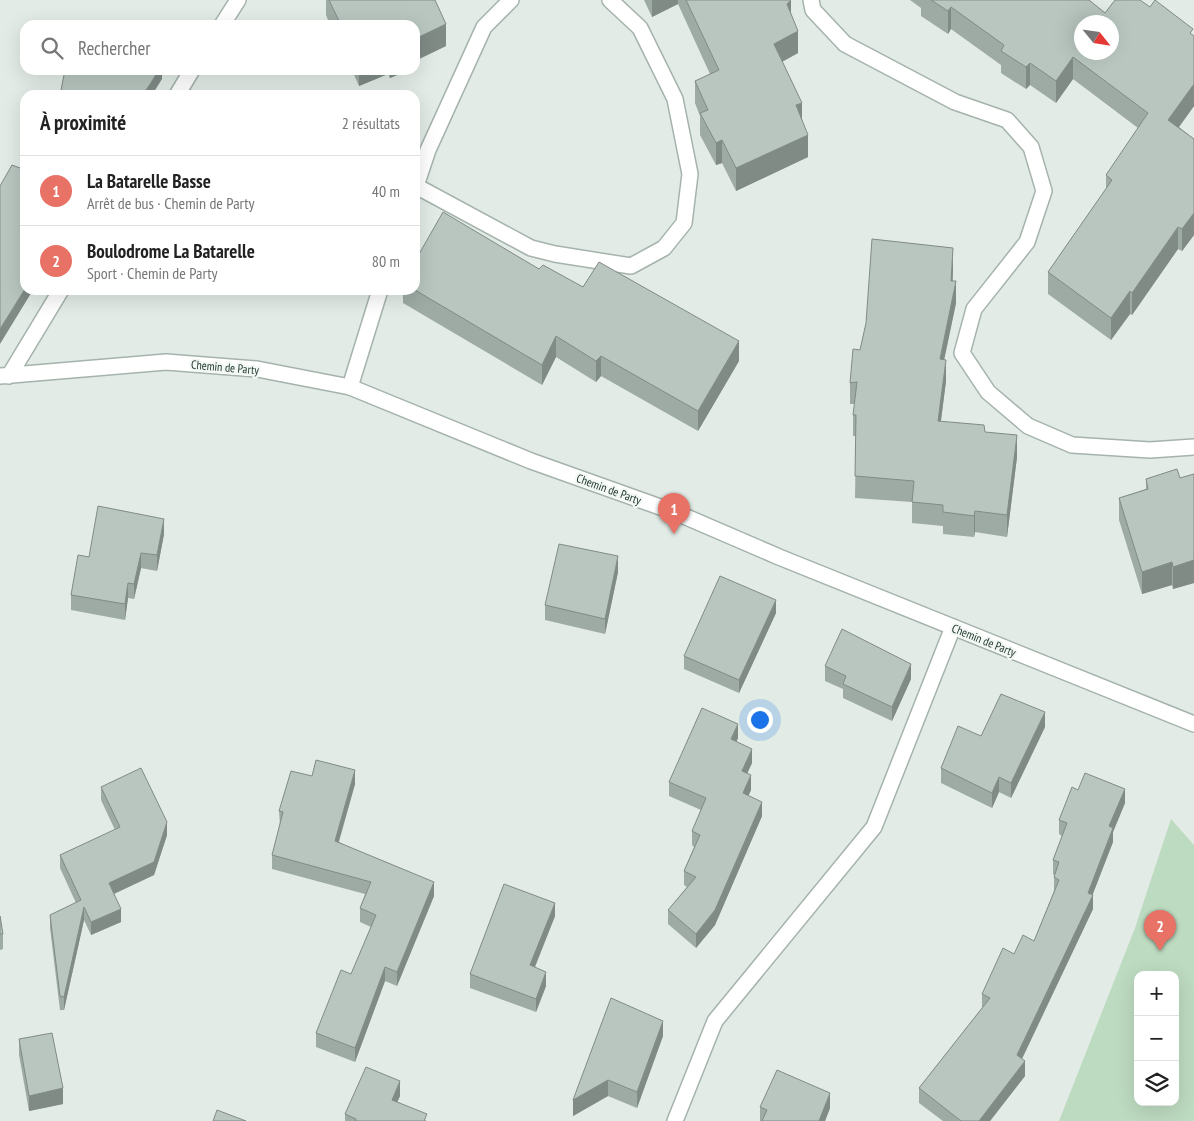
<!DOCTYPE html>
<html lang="fr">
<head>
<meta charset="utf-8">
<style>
  body { margin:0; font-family:"PT Sans Narrow",sans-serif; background:#f6f6f6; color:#222 }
  .controls { position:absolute; right:15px; bottom:15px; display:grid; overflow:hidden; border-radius:10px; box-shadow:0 5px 20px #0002 }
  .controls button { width:45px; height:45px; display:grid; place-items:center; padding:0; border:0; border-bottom:1px solid #e0e0e0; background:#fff; color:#222; font:25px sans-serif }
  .compass { position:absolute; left:1074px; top:15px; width:45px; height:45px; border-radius:50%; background:#fff; box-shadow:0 5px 20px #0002; rotate:120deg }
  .you { position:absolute; left:759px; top:719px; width:18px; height:18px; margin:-12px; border:4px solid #fff; border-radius:50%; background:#1a73e8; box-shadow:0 0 0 8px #1a73e833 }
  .badge { display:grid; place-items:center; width:32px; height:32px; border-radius:50%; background:#e77265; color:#fff; font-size:16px; font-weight:700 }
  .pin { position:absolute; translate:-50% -41px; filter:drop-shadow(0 1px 2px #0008) }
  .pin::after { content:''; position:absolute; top:26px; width:18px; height:15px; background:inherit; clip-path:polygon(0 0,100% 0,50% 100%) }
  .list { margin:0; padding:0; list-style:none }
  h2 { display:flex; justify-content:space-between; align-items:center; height:65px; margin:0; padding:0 20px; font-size:21px }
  h2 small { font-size:16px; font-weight:400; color:#767676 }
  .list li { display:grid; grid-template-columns:32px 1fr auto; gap:15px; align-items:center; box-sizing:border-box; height:70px; padding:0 20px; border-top:1px solid #e0e0e0 }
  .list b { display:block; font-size:19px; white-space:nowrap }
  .list p { margin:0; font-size:16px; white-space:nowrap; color:#767676 }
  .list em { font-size:16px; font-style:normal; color:#767676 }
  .icon { flex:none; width:28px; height:28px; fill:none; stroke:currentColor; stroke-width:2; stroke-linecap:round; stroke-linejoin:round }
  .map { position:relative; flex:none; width:1194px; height:1121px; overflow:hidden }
  .search { position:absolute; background:#fff; box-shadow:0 5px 20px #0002; left:20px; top:20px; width:400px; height:55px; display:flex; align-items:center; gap:12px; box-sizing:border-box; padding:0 18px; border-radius:15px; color:#767676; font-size:19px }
  .panel { position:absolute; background:#fff; box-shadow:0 5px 20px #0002; left:20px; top:90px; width:400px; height:205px; border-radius:15px }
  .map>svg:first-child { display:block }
</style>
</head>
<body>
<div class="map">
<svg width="1194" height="1121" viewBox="0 0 1194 1121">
  <rect width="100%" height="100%" fill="#e2ebe6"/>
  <!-- green -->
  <path fill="#bddbc1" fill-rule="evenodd" d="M1171,819L1194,845V1121H1059L1135,928ZM1138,975H1175V1102H1138Z"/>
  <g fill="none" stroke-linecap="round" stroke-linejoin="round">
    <defs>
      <path id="service" d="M811,0L813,10L845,44L955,102L1007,120L1031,147L1044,191L1027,242L974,309L962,353L988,392L1028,426L1072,445L1150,450L1194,447
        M416,186L531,248L555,254L631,266L664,248L684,223L690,174L675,99L640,28L610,0
        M415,189L428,150L484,27L511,0
        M350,387L380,290
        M675,1121L715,1021L874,827L953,627"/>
      <path id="minor" d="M222,25L238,0
        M177,95L192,70
        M0,376L166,362L257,369L350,387L531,461L677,513L779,557L1194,724
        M9,376L61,290"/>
    </defs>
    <!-- service casing -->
    <use href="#service" stroke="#a5b3ac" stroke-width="18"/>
    <!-- minor casing -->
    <use href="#minor" stroke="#a5b3ac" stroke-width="18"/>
    <!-- service -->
    <use href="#service" stroke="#fff" stroke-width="15"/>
    <!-- minor -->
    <use href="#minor" stroke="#fff" stroke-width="15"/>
  </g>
  <!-- wall -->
  <path fill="#9eaaa4" d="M326,0H435L446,46L419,59V66L415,25H330L326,15Z
    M644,0H791V14L798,53L782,62L802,119L808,157L736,191L722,163L716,165L700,135V116L695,103V81L710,74L678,4L652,17Z
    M910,0H1089L1105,13L1150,7L1194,36V106L1179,127L1194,139V235L1182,251L1178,249L1132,315L1130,314L1111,340L1048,294V272L1106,189V175L1138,128L1073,79L1056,103L1030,85L1026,89L1001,73V65L951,29L948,34L921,16V8Z
    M352,70H409L390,78L388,74L359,86Z
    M539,269L583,287L739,361L698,431L601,376L596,382L556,357L542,385L403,303V290H415Z
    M953,269V281L956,303L944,359L946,381L941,421L985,432L1017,457L1007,537L975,532L974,537L943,534V526L912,523V502L855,498L856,436H853V415L855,404H850V383Z
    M1194,474V583L1173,589L1172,585L1142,594L1119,520V498L1146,489V479L1180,478Z
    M164,534L157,571L141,568L134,599L128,598L125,620L71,610V595L89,557Z
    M618,572L605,634L545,620V605Z
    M776,613L739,693L684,669V656Z
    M825,666L911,679L892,721L843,698V689L825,681Z
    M1045,727L1011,798L999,792L992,808L941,783V768L981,736Z
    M738,738L736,742L752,763L747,773L751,790L748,796L762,816L715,925L696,948L668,924V910L687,887L684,885V871L694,847L692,845V831L701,810L669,796V782Z
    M312,776L355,784L339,842L434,896L397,986L385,981L355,1062L316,1047V1033L351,974L371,927L360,922V908L365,894L272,869V855L280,825L279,811Z
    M101,787L167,835L154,875L114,894L121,922L91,935L84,920L64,1010H60L50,928V915L76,903L60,868V855L115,830L101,800Z
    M1078,790L1125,803L1113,832V842L1092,895L1093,909L1022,1059L1025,1076L990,1121H943L919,1103V1088L982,1008V994L1014,954L1034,941L1054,891V875L1053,874V860L1062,836L1059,834V820Z
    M0,916L3,934V949L0,950Z
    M555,916L535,967L546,986L536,1012L470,988V974Z
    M663,1036L637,1108L608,1096L573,1116V1100Z
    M19,1039L63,1104L29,1111L19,1055Z
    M400,1096L397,1102L427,1121H345V1114Z
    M760,1107L830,1108L825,1121H760Z"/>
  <!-- shaded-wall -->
  <path fill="#818b86" d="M652,0H678V4L652,17Z
    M791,0V22L787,4Z
    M951,7V29L948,34V11Z
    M446,24V46L419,59V66L415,67V45L417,38Z
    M798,31V53L774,66V44Z
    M1073,57V79L1056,103V81Z
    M1030,63V85L1026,89V67Z
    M159,70H162V79L152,95H143Z
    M359,70H388V74L359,86Z
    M390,70H409L390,78Z
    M1194,84V106L1168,142V120Z
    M802,103V125L796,105Z
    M808,135V157L736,191V168Z
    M722,140V163L716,165V143Z
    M1194,213V235L1182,251V229Z
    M1178,227V249L1132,315V293Z
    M953,248V269L951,302V281Z
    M956,281V303L940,380V359Z
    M25,289V290H33L0,344V329Z
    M1130,291V314L1111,340V318Z
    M556,336V357L542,385V365Z
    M739,341V361L698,431V411Z
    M601,356V376L596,382V361Z
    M946,360V381L938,442V421Z
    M1017,435V457L1007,537V515Z
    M975,511V532L974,537V516Z
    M164,519V534L157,571V555Z
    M141,553V568L134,599V584Z
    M618,556V572L605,634V619Z
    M1194,560V583L1173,589V567Z
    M1172,562V585L1142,594V572Z
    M128,583V598L125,620V604Z
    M776,600V613L739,693V680Z
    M911,664V679L892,721V707Z
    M1045,712V727L1011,798V783Z
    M738,724V738L731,754V739Z
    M752,749V763L742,785V771Z
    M355,770V784L335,854V841Z
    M751,775V790L743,808V793Z
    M999,777V792L992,808V793Z
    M1125,789V803L1113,832V842L1091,899L1093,895V909L1017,1069V1055L1088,893L1109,826Z
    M762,802V816L715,925L696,948V934Z
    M167,822V835L154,875L109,896V883Z
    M434,882V896L397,986V972Z
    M555,903V916L530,979V965Z
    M84,907V920L64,1010V997Z
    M121,909V922L91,935V922Z
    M385,967V981L355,1062V1048Z
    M546,972V986L536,1012V999Z
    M663,1021V1036L637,1108V1092Z
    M1025,1061V1076L990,1121H979Z
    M608,1080V1096L573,1116V1100Z
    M400,1081V1096L392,1114V1100Z
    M63,1088V1104L29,1111V1096Z
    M830,1093V1108L825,1121H819Z"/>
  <!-- building -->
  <path fill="#b8c6bf" stroke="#818b86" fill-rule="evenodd" d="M329,0H435L446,24L417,38L419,44L415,45V25H341Z
    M686,0H791L787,4L798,31L774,44L802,103L796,105L808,135L736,168L722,140L716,143L700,113L708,110L695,81L719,70Z
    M931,0H1089L1105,13L1115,0H1140L1150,7L1155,0L1193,29L1190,33L1194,36V84L1168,120L1194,139V213L1182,229L1178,227L1132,293L1130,291L1111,318L1048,272L1112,180L1106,175L1148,113L1073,57L1056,81L1030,63L1026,67L1001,51L1004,45L951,7L948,11ZM1082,22H1112V52H1082Z
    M65,70H159L143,95H60Z
    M25,160V289L0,329V186L12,165L20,168Z
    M443,212L539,269L543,265L583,287L599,262L739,341L698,411L601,356L596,361L556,336L542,365L415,290V261Z
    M872,239L953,248L951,281H956L940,359L946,360L938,421L984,425L985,432L1017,435L1007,515L975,511L974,516L943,512V505L912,502L914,481L855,476L856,415H853L857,382L850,383L853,349L860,350L866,323Z
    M1177,469L1180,478L1194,474V560L1173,567L1172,562L1142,572L1119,498L1148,489L1146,479Z
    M98,506L164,519L157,555L141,553L134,584L128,583L125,604L71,595L78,555L89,557Z
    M559,544L618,556L605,619L545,605Z
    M720,576L776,600L739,680L684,656Z
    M842,629L911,664L892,707L843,684L846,676L825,666Z
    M1001,694L1045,712L1011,783L999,777L992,793L941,768L958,726L981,736Z
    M702,708L738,724L731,739L752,749L742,771L751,775L743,793L762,802L715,910L696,934L668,910L696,877L684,871L700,835L692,831L706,798L669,782Z
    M316,760L355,770L335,841L434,882L397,972L385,967L355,1048L316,1033L341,970L351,974L376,915L360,908L371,882L272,855L283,812L279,811L291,771L312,776Z
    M141,768L167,822L154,862L109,883L121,909L91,922L84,907L64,997L60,996L50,915L81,900L60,855L120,827L101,787Z
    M1085,773L1125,789L1109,826L1113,828L1088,893L1093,895L1017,1055L1025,1061L979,1121H961L919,1088L990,998L982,994L1003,948L1014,954L1023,935L1034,941L1059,880L1054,877L1059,862L1053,860L1067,823L1059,820L1072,787L1078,790Z
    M504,884L555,903L530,965L546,972L536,999L470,974Z
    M0,916L3,934H0Z
    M611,998L663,1021L637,1092L608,1080L573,1100Z
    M52,1033L63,1088L29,1096L19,1039Z
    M366,1067L400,1081L392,1100L427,1114L424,1121H355L356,1119L345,1114Z
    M777,1070L830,1093L819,1121H762L767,1110L760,1107Z
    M217,1110L246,1121H213Z"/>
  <g text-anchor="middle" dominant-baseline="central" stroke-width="4.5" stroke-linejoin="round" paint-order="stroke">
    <!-- street labels -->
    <g font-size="12" fill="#243b31" stroke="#f3f8f5">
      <text transform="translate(225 367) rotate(5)">Chemin de Party</text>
      <text transform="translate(609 489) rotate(20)">Chemin de Party</text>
      <text transform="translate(984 640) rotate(22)">Chemin de Party</text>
    </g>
  </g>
</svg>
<div class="controls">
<button>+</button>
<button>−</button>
<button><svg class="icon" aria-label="layers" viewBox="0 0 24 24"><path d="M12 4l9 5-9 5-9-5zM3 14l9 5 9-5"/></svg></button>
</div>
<svg class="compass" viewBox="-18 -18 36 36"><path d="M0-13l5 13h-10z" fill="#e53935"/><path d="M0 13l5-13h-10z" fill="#767676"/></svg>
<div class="you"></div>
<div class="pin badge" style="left:674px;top:534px">1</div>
<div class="pin badge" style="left:1160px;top:951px">2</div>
<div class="search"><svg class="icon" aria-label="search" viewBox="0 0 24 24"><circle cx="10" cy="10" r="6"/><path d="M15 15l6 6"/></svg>Rechercher</div>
<section class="panel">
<h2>À proximité<small>2 résultats</small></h2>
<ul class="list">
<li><span class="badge">1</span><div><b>La Batarelle Basse</b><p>Arrêt de bus · Chemin de Party</p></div><em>40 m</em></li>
<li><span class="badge">2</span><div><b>Boulodrome La Batarelle</b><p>Sport · Chemin de Party</p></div><em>80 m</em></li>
</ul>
</section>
</div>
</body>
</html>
